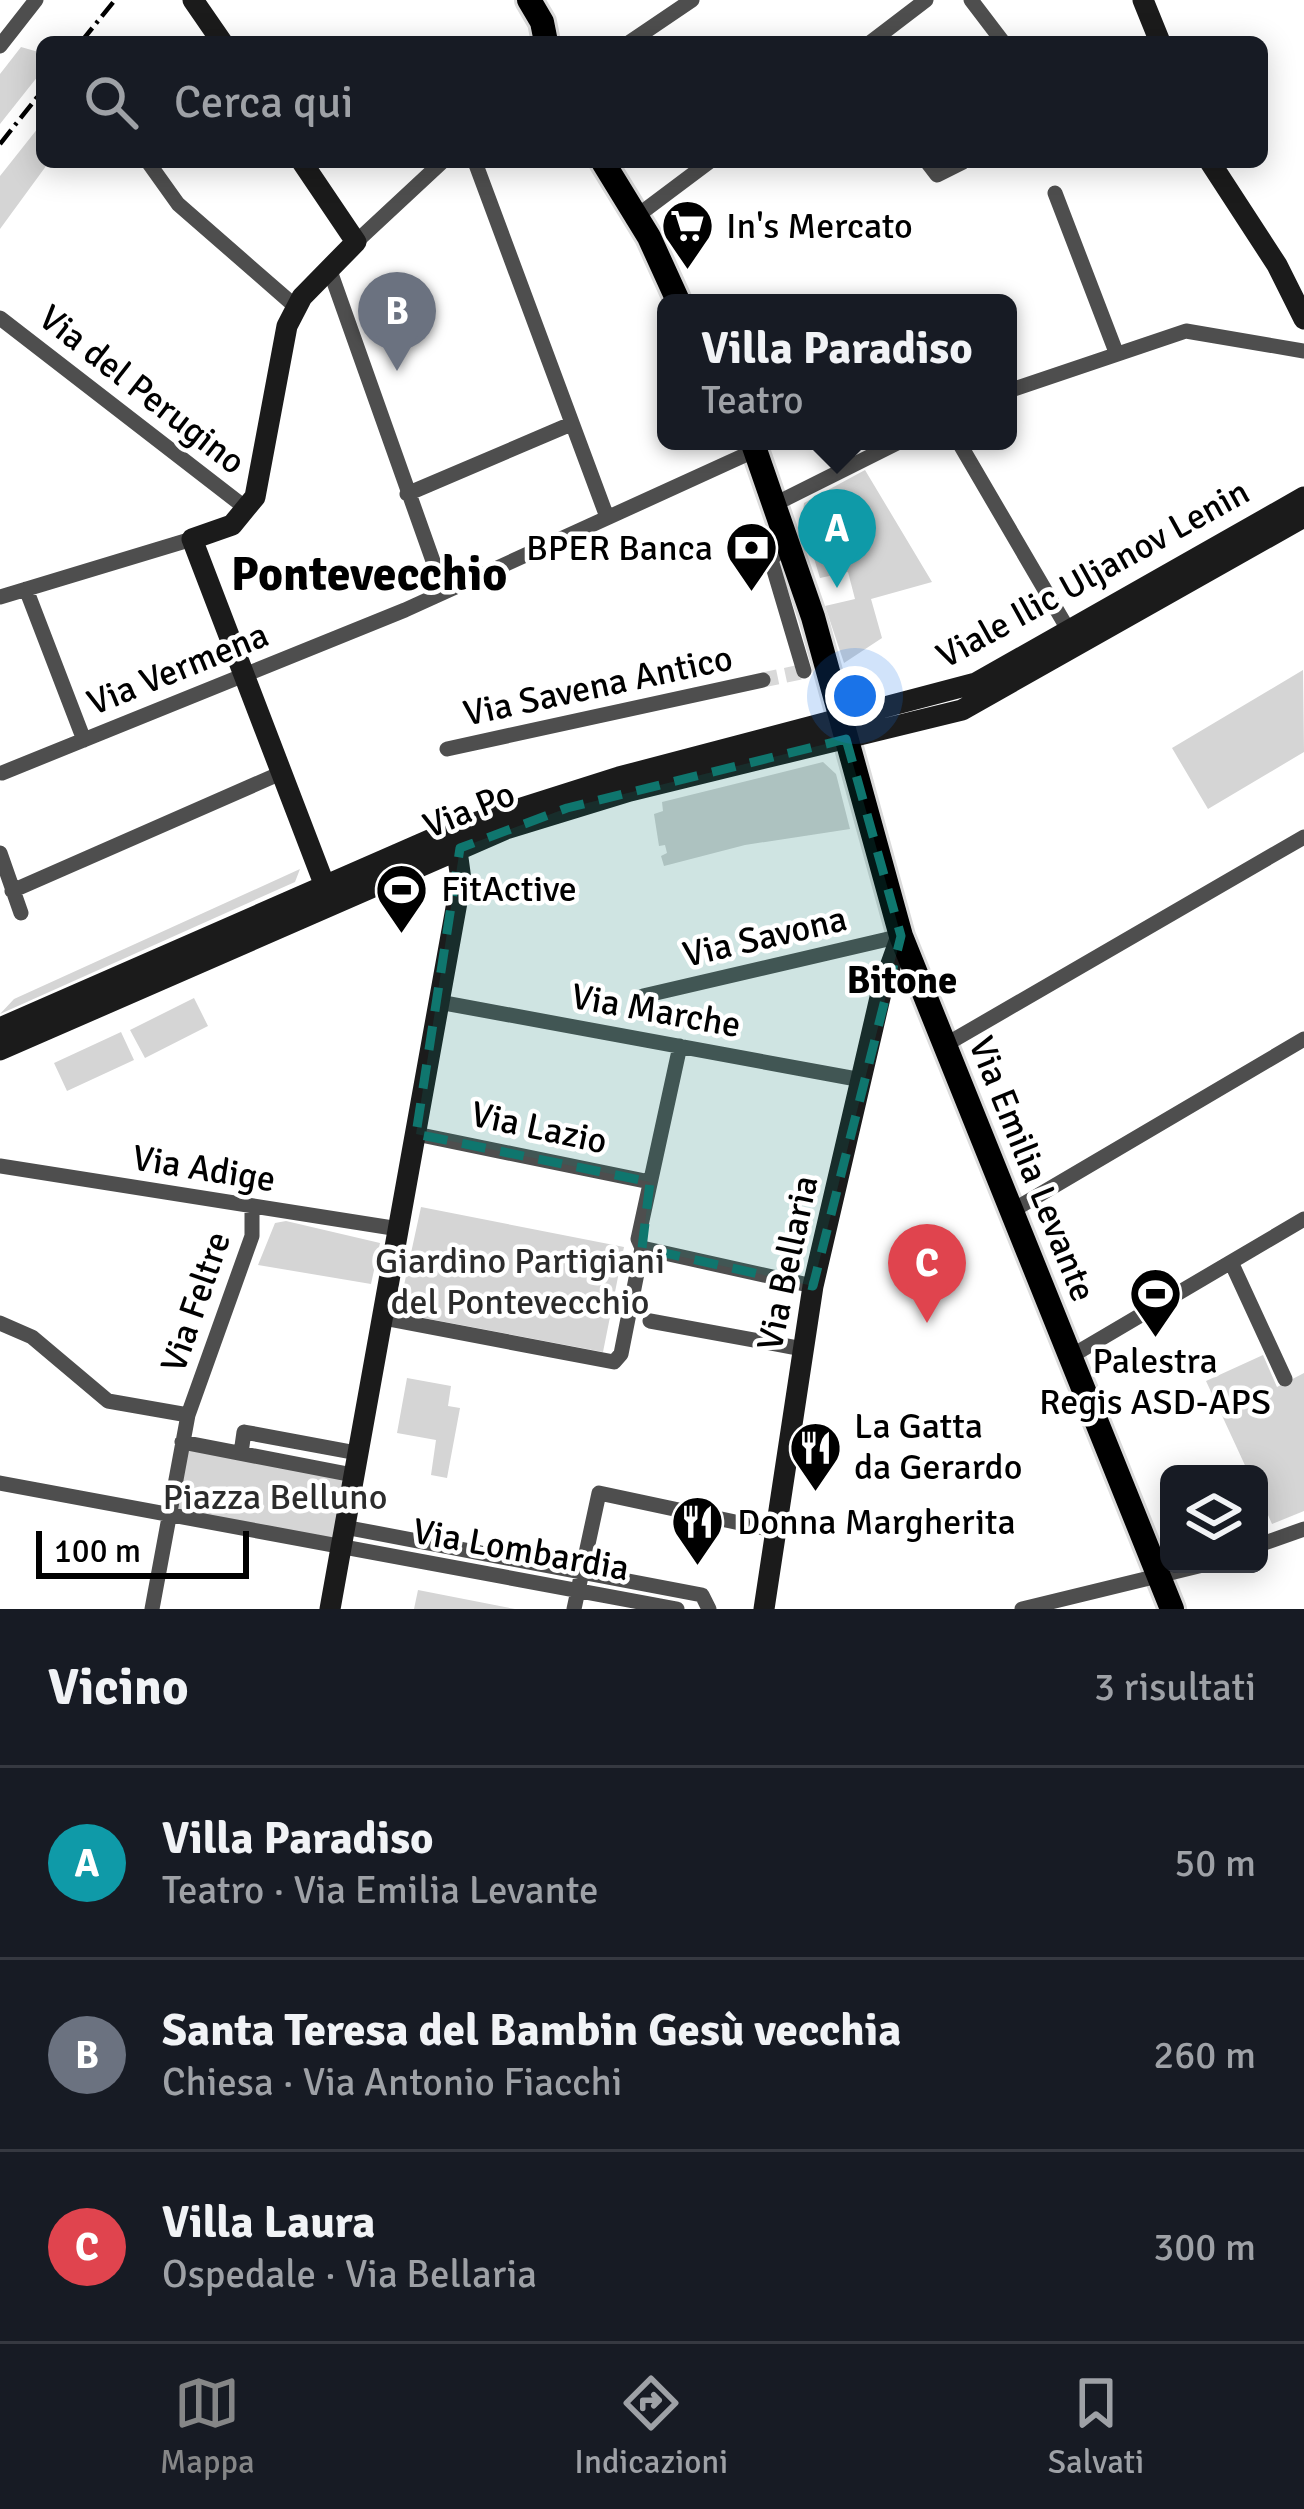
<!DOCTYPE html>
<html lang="it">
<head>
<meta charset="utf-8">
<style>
  body { margin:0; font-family:Signika,sans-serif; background:#242831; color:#f1f3f6 }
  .controls { position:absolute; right:36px; bottom:36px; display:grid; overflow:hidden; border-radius:18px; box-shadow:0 6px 30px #0003 }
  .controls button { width:108px; height:108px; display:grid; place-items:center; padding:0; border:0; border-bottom:3px solid #363941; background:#171b24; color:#f1f3f6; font:60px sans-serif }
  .scale { position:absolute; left:36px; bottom:30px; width:213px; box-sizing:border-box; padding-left:12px; border:6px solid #000; border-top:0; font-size:33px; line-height:42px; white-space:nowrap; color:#000; -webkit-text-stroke:9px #fff; paint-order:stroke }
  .you { position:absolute; left:855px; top:696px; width:42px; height:42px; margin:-30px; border:9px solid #fff; border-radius:50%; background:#1a73e8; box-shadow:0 0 0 18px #1a73e833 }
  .badge { display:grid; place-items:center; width:78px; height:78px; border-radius:50%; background:#858687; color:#fff; font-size:39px; font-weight:700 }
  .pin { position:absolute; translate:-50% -99px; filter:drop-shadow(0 3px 6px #0008) }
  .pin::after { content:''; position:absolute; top:63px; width:42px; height:36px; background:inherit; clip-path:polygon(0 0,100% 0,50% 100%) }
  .popup { position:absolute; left:657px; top:294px; width:360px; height:156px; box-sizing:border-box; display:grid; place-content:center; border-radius:18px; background:#171b24; filter:drop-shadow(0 3px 9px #0005); font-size:39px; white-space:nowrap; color:#9ea1a6 }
  .popup b { font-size:45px; color:#f1f3f6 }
  .popup::after { content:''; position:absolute; left:50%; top:100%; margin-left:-24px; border:24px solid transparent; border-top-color:#171b24 }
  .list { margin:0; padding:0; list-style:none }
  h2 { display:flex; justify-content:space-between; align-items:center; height:156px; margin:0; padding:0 48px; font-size:51px }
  h2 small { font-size:39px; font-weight:400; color:#9ea1a6 }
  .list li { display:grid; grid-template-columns:78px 1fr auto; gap:36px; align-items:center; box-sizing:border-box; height:192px; padding:0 48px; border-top:3px solid #363941 }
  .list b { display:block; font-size:45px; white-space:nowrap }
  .list p { margin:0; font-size:39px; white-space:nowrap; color:#9ea1a6 }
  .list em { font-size:39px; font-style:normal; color:#9ea1a6 }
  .icon { flex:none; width:66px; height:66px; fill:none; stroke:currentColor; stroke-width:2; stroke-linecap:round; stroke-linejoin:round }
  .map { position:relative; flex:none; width:1304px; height:1609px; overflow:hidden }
  .search { position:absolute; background:#171b24; box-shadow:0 6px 30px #0003; left:36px; right:36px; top:36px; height:132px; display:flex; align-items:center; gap:30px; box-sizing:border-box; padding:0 42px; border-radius:18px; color:#9ea1a6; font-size:45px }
  .sheet { height:732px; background:#171b24 }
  nav { display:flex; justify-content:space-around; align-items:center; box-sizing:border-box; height:168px; border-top:3px solid #363941; background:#171b24; font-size:33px; color:#9ea1a6 }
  nav a { display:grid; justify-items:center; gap:6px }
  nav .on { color:#858687 }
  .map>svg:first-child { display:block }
</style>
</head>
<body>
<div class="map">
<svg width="1304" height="1609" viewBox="0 0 1304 1609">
  <rect width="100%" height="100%" fill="#fff"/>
  <!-- green -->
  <path fill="#d5d5d5" d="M21,47L42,53V71L0,124V74Z
    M42,123V162H49L0,229V176Z
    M865,470L932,582L871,599L882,638L844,663L825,606L855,599L848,572L820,578L802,519L804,503Z
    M1303,670L1304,752L1208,809L1172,748Z
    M823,762L836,774L850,829L745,845L664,866L661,856L667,853L665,845L659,846L654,814L663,811L662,802Z
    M300,869L295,882L0,1014L14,999Z
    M194,998L208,1026L145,1058L130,1030Z
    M121,1032L134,1060L67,1091L54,1063Z
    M421,1207L624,1247L603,1352L398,1313Z
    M286,1221L380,1243L371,1284L258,1265L275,1223Z
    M1263,1355L1277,1387L1304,1373V1511L1272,1524L1259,1495V1474H1249L1206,1381Z
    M407,1378L451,1386L448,1406L460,1408L447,1478L431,1475L436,1440L397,1433Z
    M182,1442L353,1475L340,1547L168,1514Z
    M418,1590L515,1609H414Z"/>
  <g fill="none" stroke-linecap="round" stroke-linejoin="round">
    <!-- street-tunnel -->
    <path stroke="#d9d9d9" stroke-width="15" stroke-dasharray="15 8" stroke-linecap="butt" d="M763,680L801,672"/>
    <defs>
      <path id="primary" d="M529,0L542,22L546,42
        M603,162L649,237L679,303
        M752,441L813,617L901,936L1172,1609"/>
    </defs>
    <!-- primary casing -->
    <use href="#primary" stroke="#dbdbdb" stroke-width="30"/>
    <!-- street -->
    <path stroke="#4e4e4e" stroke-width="15" d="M971,0L1003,42
      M630,42L692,0
      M871,42L926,0
      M0,46L36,0
      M148,162L178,204L296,307
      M475,162L607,517
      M927,162L937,175L963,162
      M1055,193L1116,352
      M633,219L709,162
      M356,242L442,162
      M329,268L444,592
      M0,318L247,509
      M1008,391L1186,331L1304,351
      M958,441L1069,631
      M407,494L571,424
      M777,503L901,441
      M789,539L771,560L804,671
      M26,589L84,740
      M0,597L192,539
      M447,749L763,680
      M2,773L405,610L756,450
      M0,853L21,913
      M12,891L281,773
      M643,996L901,936
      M439,1002L862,1080
      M945,1045L1304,837
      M416,1134L650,1182
      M0,1166L399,1229
      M1010,1212L1304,1039
      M642,1248L813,1286
      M1231,1262L1285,1379
      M383,1318L614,1362L621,1354L642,1248L638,1239L680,1046
      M650,1321L803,1349
      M0,1323L32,1337L108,1401L188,1415
      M1068,1358L1304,1219
      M182,1442L353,1475
      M241,1453L244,1432L357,1453
      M0,1483L677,1609
      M344,1527L702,1595L709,1609
      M1259,1545L1304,1529
      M152,1609L188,1415L252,1236V1207
      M574,1609L599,1493L773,1530
      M1022,1609L1207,1564"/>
    <!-- secondary -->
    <path stroke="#1b1b1b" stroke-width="21" d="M193,0L222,42
      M1143,0L1160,42
      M302,162L356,242L302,297L287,326L255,497L232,525L192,539L328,894
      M1210,162L1277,265L1304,319
      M0,1028L452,830L619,777L976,683L1304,497
      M0,1050L506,829L630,791L962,710L1304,517
      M330,1609L461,880L455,836
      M764,1609L813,1286L882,989L901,936"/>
    <!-- primary -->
    <use href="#primary" stroke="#000" stroke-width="24"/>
    <!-- rail -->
    <path stroke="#000" stroke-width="4.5" stroke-dasharray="18 6 3 6" stroke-linecap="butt" d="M81,42L115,0
      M0,144L42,91"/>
  </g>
  <!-- marked area -->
  <path fill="#0f766e" fill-opacity="0.2" stroke="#0f766e" stroke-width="9" stroke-dasharray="24 15" stroke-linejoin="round" d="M846,739L901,936L813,1286L642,1248L650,1182L416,1134L460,848L567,808Z"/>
  <!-- icons -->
  <defs>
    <symbol id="supermarket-pin" viewBox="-11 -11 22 30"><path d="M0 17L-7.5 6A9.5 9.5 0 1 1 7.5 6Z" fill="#000" stroke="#fff"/><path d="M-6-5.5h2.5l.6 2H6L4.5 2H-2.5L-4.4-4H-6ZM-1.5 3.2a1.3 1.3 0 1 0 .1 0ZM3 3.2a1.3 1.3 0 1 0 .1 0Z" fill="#fff"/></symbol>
    <symbol id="bank-pin" viewBox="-11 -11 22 30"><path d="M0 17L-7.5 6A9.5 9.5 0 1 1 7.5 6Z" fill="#000" stroke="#fff"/><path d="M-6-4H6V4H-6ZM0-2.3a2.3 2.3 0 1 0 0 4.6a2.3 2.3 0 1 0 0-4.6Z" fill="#fff"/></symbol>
    <symbol id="stadium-pin" viewBox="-11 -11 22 30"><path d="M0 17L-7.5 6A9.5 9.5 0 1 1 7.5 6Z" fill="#000" stroke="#fff"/><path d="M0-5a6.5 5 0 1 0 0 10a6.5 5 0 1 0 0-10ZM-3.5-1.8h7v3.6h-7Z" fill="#fff"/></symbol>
    <symbol id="restaurant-pin" viewBox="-11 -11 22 30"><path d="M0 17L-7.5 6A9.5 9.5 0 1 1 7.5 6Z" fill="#000" stroke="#fff"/><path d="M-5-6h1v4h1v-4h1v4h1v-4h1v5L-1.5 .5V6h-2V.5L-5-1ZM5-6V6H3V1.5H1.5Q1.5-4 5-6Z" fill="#fff"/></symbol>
  </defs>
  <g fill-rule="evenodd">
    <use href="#supermarket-pin" x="658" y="196" width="59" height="81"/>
    <use href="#bank-pin" x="722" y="518" width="59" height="81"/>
    <use href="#stadium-pin" x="372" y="860" width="59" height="81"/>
    <use href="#stadium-pin" x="1126" y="1264" width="59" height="81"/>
    <use href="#restaurant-pin" x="786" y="1418" width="59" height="81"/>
    <use href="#restaurant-pin" x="668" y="1492" width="59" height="81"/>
  </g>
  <g text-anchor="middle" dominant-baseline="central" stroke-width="9" stroke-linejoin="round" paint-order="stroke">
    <!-- poi labels -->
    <g font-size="36" fill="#000" stroke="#fff" text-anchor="start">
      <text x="726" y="226">In's Mercato</text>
      <text x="713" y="548" text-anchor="end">BPER Banca</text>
      <text x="441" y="889">FitActive</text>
      <text x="1155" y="1361" text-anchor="middle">Palestra<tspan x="1155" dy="41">Regis ASD-APS</tspan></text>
      <text x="854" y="1426">La Gatta<tspan x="854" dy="41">da Gerardo</tspan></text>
      <text x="737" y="1522">Donna Margherita</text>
    </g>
    <!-- street labels -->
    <g font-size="36" fill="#000" stroke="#fff">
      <text transform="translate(142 390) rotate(38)">Via del Perugino</text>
      <text transform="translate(1093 574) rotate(-29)">Viale Ilic Uljanov Lenin</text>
      <text transform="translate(178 669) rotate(-22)">Via Vermena</text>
      <text transform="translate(598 686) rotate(-12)">Via Savena Antico</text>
      <text transform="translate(469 810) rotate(-22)">Via Po</text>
      <text transform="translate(765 937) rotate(-13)">Via Savona</text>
      <text transform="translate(656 1011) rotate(10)">Via Marche</text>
      <text transform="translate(539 1128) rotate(12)">Via Lazio</text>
      <text transform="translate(204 1169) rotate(9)">Via Adige</text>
      <text transform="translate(1032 1169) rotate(68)">Via Emilia Levante</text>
      <text transform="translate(788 1263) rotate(-78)">Via Bellaria</text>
      <text transform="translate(196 1302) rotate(-71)">Via Feltre</text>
      <text transform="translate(521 1550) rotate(10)">Via Lombardia</text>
    </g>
    <!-- park labels -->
    <g font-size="36" fill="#2c2c2c" stroke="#fff">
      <text x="520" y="1261">Giardino Partigiani<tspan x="520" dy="41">del Pontevecchio</tspan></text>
      <text x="275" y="1497">Piazza Belluno</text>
    </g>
    <!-- neighbourhood labels -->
    <g font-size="39" font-weight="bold" fill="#000" stroke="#fff">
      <text x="902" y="980">Bitone</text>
    </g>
    <!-- district labels -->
    <g font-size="48" font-weight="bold" fill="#000" stroke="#fff">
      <text x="369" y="574">Pontevecchio</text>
    </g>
  </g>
</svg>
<div class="controls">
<button><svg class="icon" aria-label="layers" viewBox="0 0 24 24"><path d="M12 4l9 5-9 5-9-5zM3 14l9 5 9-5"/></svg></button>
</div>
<div class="scale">100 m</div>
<div class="you"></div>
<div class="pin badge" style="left:837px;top:588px;background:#0f9aa8">A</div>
<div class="popup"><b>Villa Paradiso</b>Teatro</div>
<div class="pin badge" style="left:397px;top:371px;background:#6b7280">B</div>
<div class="pin badge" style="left:927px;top:1323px;background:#e0444e">C</div>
<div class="search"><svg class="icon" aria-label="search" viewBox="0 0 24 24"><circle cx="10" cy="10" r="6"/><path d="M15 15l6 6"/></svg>Cerca qui</div>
</div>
<section class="sheet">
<h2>Vicino<small>3 risultati</small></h2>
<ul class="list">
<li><span class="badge" style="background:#0f9aa8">A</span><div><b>Villa Paradiso</b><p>Teatro · Via Emilia Levante</p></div><em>50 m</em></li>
<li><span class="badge" style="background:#6b7280">B</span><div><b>Santa Teresa del Bambin Gesù vecchia</b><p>Chiesa · Via Antonio Fiacchi</p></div><em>260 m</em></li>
<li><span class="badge" style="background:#e0444e">C</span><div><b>Villa Laura</b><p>Ospedale · Via Bellaria</p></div><em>300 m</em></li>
</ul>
</section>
<nav>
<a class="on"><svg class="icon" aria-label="map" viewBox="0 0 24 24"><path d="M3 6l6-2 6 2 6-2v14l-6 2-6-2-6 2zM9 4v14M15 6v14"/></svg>Mappa</a>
<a><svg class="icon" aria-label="directions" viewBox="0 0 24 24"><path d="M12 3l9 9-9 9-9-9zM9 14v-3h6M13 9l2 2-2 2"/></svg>Indicazioni</a>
<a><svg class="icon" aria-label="saved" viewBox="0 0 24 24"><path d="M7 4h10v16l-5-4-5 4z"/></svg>Salvati</a>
</nav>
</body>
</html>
